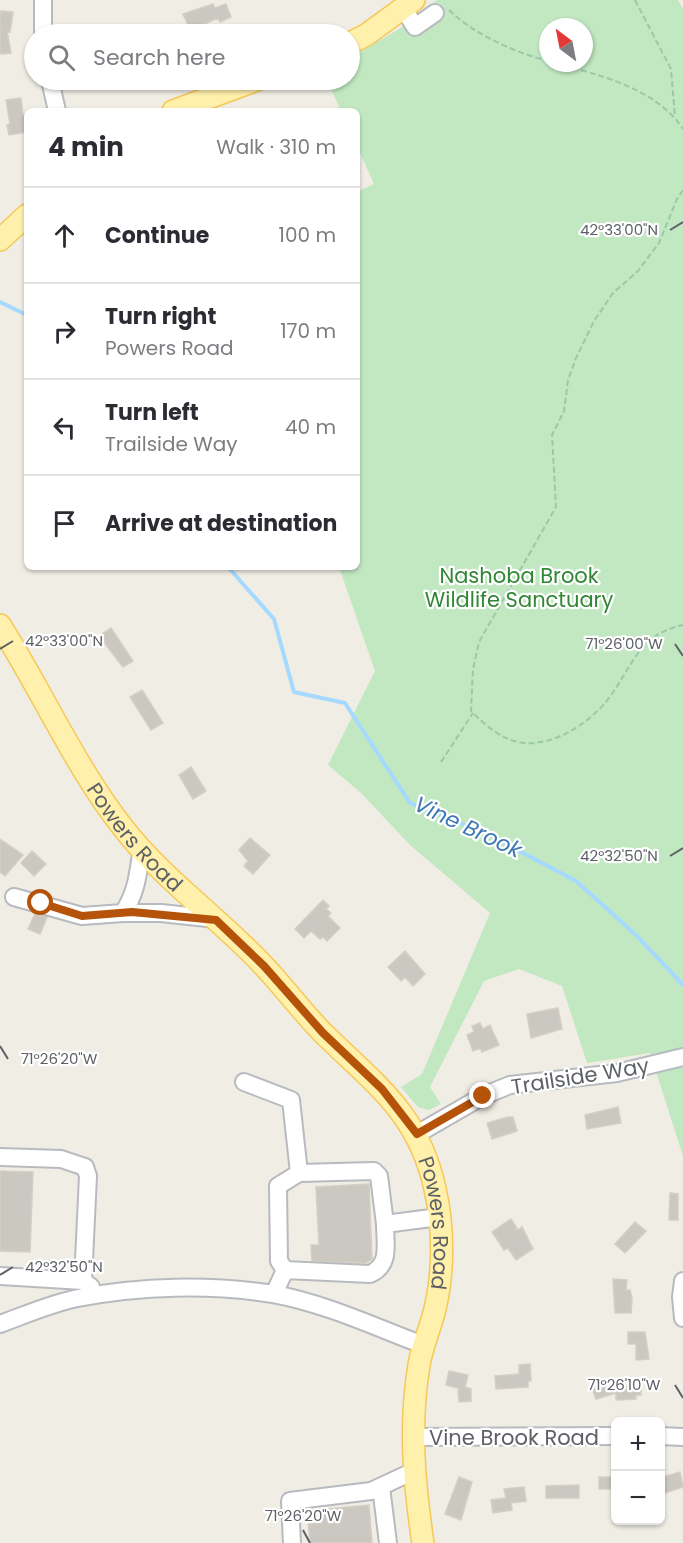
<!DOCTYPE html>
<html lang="en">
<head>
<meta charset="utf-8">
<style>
  body { margin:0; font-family:Poppins,sans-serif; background:#f7f7f7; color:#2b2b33 }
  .controls { position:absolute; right:18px; bottom:18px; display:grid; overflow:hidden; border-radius:9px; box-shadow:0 2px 4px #0004 }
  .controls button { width:54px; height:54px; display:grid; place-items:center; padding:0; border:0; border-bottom:2px solid #e1e1e2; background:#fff; color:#2b2b33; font:30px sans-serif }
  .compass { position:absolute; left:539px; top:18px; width:54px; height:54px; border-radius:50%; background:#fff; box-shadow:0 2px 4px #0004; rotate:328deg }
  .stop { position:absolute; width:18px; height:18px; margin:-14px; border:4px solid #b45309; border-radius:50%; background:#fff }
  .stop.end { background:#b45309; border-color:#fff; box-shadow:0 2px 6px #0008 }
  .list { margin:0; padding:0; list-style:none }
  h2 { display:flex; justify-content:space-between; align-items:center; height:78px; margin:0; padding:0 24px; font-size:26px }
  h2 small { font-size:20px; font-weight:400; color:#7c7c81 }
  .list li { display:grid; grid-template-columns:39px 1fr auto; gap:18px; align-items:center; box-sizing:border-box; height:96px; padding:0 24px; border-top:2px solid #e1e1e2 }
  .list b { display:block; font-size:22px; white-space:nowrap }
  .list p { margin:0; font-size:20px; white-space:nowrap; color:#7c7c81 }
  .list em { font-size:20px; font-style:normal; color:#7c7c81 }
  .icon { flex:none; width:33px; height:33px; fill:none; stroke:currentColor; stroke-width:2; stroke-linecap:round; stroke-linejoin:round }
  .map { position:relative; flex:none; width:683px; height:1543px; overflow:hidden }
  .search { position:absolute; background:#fff; box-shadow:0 2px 4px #0004; left:24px; top:24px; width:336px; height:66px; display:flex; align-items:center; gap:15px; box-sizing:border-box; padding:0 21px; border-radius:33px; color:#7c7c81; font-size:22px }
  .panel { position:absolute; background:#fff; box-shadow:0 2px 4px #0004; left:24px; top:108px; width:336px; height:462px; border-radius:9px }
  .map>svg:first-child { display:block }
</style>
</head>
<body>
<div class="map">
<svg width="683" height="1543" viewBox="0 0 683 1543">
  <rect width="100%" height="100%" fill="#f0ede5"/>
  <!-- green -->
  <path fill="#c1e8c1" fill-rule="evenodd" d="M437,0H678L683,9V1156L650,1053L587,1063L562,986L519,969L484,981L430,1087L441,1104L429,1110L418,1107L401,1087L422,1074L490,913L410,845L361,793L328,765L375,671L339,567H357V192L374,184L357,146V111H341L327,80H350V58L404,26ZM548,27H584V63H548Z"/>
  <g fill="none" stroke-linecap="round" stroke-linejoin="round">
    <!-- stream -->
    <path stroke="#a6d9ff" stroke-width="4" d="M0,302L27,315
      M228,567L274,619L294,692L345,703L410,803L485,833L576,881L636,935L683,985"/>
  </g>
  <!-- building -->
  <path fill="#cbc8c2" stroke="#d5cfc3" stroke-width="1.5" d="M213,4L215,8L226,4L231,17L220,22L218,18L202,25L203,29L192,34L183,14Z
    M0,11L13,12L10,32L7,31L11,53L0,54Z
    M21,98L23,115L27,114V132L9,135L7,125L10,124L6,100Z
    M111,628L133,661L123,667L99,636Z
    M142,690L163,723L151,730L130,697Z
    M191,767L206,791L193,799L179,775Z
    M250,838L270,855L253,874L244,866L248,861L239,850Z
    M0,839L23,855L5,876L0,872Z
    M32,851L46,864L34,876L21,863Z
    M323,900L329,906L326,909L331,913L328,916L340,928L327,941L323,937L320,939L311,931L304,938L295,929Z
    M35,914L47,917L40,934L28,929Z
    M405,951L425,974L413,986L405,977L401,981L388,967Z
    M558,1008L562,1029L531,1038L527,1014Z
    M480,1023L483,1029L490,1025L499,1045L482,1052L480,1048L473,1051L467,1035L474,1032L472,1026Z
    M618,1107L621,1123L587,1129L585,1115Z
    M508,1117H513L517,1131L492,1139L487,1123Z
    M0,1171L33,1172L30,1252L0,1251Z
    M369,1184L372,1259L366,1263L312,1261L311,1245H319L316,1187Z
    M670,1193L678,1194V1220H669Z
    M511,1219L518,1230L522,1227L533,1249L516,1260L508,1248L504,1250L492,1232Z
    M635,1222L646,1231L625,1253L615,1244Z
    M613,1279L627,1280L626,1290H630L632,1298L631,1313H615Z
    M628,1332H645L649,1359L636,1360V1344H628Z
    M530,1364L531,1381H528V1387L496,1389L495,1376L519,1374V1365Z
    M449,1371L468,1375L465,1387L471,1389V1401L459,1402L458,1388L446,1385Z
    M606,1384V1386H641V1395H636V1399L616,1400V1393L596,1399L592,1388Z
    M680,1472L683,1487L665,1493L660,1478Z
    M459,1477L472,1482L461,1520L445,1514Z
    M599,1477H615V1489H599Z
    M579,1485V1498H546V1486Z
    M524,1487L526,1501L511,1503L512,1510L493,1513L491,1500L506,1498L504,1489Z
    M369,1505L372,1543H310L307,1511Z"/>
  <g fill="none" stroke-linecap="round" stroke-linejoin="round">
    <defs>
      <path id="minor" d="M43,0V34
        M404,9L415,27L435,13
        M50,80L57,111
        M142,848C138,873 137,892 123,913H161L216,919
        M14,897L82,916L123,913
        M244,1082L291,1100L299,1173L374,1171L379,1176L385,1224L439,1217
        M417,1134L483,1096L510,1085L617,1073L683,1057
        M0,1157L61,1159L85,1167L88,1176L83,1281
        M285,1270L279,1261L278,1186L299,1173
        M0,1276L83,1281L91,1287
        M683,1281L681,1297L683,1318
        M274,1294L285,1270L370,1274C391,1265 385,1244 385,1224
        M0,1324C25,1315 52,1303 78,1298C140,1286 210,1284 273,1294C324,1303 375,1327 423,1345
        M660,1436L683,1437
        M413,1437L616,1436
        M381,1487L388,1543
        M292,1543L290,1501L371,1491L414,1471"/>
      <g id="major">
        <path d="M350,43L366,35L414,0"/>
        <path d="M173,111L257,80"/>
        <path d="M0,240L27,215"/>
        <path id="s1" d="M0,625C42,691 75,767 124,829C164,880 219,918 263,965C284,987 302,1012 324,1034C376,1085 419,1114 435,1189C444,1228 444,1274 434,1313C429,1331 422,1347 419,1365C409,1425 414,1483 423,1543"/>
      </g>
    </defs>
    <!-- minor casing -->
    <use href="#minor" stroke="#b7bbbf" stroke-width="20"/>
    <!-- major casing -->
    <use href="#major" stroke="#f6c858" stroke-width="24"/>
    <!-- path -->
    <path stroke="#99c9a6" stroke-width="2" stroke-dasharray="6 3" stroke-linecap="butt" d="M635,0L671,69L675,117
      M449,10C475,35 514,52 548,61
      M555,63C599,75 656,88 683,129
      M683,190L677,199L659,243L638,271L613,293L594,321L576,358L568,380L564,411L552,435L556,507L479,642L473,669L471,711C485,725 504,742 525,743C555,745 587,724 605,703C632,670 636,635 683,625
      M441,762L473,713"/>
    <!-- minor -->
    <use href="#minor" stroke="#fff" stroke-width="16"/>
    <!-- major -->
    <use href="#major" stroke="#fff0ab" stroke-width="21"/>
  </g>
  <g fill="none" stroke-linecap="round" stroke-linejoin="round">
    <!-- route -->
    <path stroke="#b45309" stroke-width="8" d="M41,903L82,916L132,912L216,920L264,966L323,1033L382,1089L417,1134L483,1096"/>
  </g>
  <!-- ticks -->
  <path fill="none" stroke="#5d6166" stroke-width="2" d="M670,230L683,222M675,644L683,656M0,649L13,641M670,856L683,848M0,1046L8,1059M0,1275L13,1267M675,1385L683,1398M303,1530L310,1543"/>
  <g text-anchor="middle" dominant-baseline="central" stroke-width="4.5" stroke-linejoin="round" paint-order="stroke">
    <!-- park labels -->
    <g font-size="21" fill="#328736" stroke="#fff">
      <text x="519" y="575">Nashoba Brook<tspan x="519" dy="24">Wildlife Sanctuary</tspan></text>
    </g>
    <!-- street labels -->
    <g font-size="21" fill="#5d6166" stroke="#fff">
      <text stroke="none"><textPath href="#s1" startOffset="252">Powers Road</textPath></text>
      <text transform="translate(580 1076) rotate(-9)">Trailside Way</text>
      <text stroke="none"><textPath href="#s1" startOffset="754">Powers Road</textPath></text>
      <text x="514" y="1437">Vine Brook Road</text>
    </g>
    <!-- water labels -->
    <g font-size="22" font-style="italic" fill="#3e79b6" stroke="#fff">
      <text transform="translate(468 827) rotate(25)">Vine Brook</text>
    </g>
  </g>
  <g font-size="15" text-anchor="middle" fill="#5d6166" stroke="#fff" stroke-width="4.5" stroke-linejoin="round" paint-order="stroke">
    <text x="619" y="235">42°33'00"N</text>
    <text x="64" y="646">42°33'00"N</text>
    <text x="624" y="649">71°26'00"W</text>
    <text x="619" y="861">42°32'50"N</text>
    <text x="59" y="1064">71°26'20"W</text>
    <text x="64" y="1272">42°32'50"N</text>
    <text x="624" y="1390">71°26'10"W</text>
    <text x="303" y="1521">71°26'20"W</text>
  </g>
</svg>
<div class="controls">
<button>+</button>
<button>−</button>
</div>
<svg class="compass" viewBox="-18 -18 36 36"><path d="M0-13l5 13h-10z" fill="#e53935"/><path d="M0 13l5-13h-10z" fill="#7c7c81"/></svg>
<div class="stop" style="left:41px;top:903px"></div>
<div class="stop end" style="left:483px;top:1096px"></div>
<div class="search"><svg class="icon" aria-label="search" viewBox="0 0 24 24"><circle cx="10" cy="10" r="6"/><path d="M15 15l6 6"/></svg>Search here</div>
<section class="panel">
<h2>4 min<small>Walk · 310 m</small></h2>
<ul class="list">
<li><svg class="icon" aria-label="ahead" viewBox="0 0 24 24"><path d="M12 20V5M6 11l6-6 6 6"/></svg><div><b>Continue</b></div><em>100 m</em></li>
<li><svg class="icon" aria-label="right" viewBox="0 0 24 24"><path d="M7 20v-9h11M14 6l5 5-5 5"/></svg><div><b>Turn right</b><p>Powers Road</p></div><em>170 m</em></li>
<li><svg class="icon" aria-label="left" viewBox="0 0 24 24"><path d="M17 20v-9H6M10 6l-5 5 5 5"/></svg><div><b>Turn left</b><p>Trailside Way</p></div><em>40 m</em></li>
<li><svg class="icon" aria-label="arrive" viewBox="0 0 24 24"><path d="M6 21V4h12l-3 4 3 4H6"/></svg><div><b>Arrive at destination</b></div></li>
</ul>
</section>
</div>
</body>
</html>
